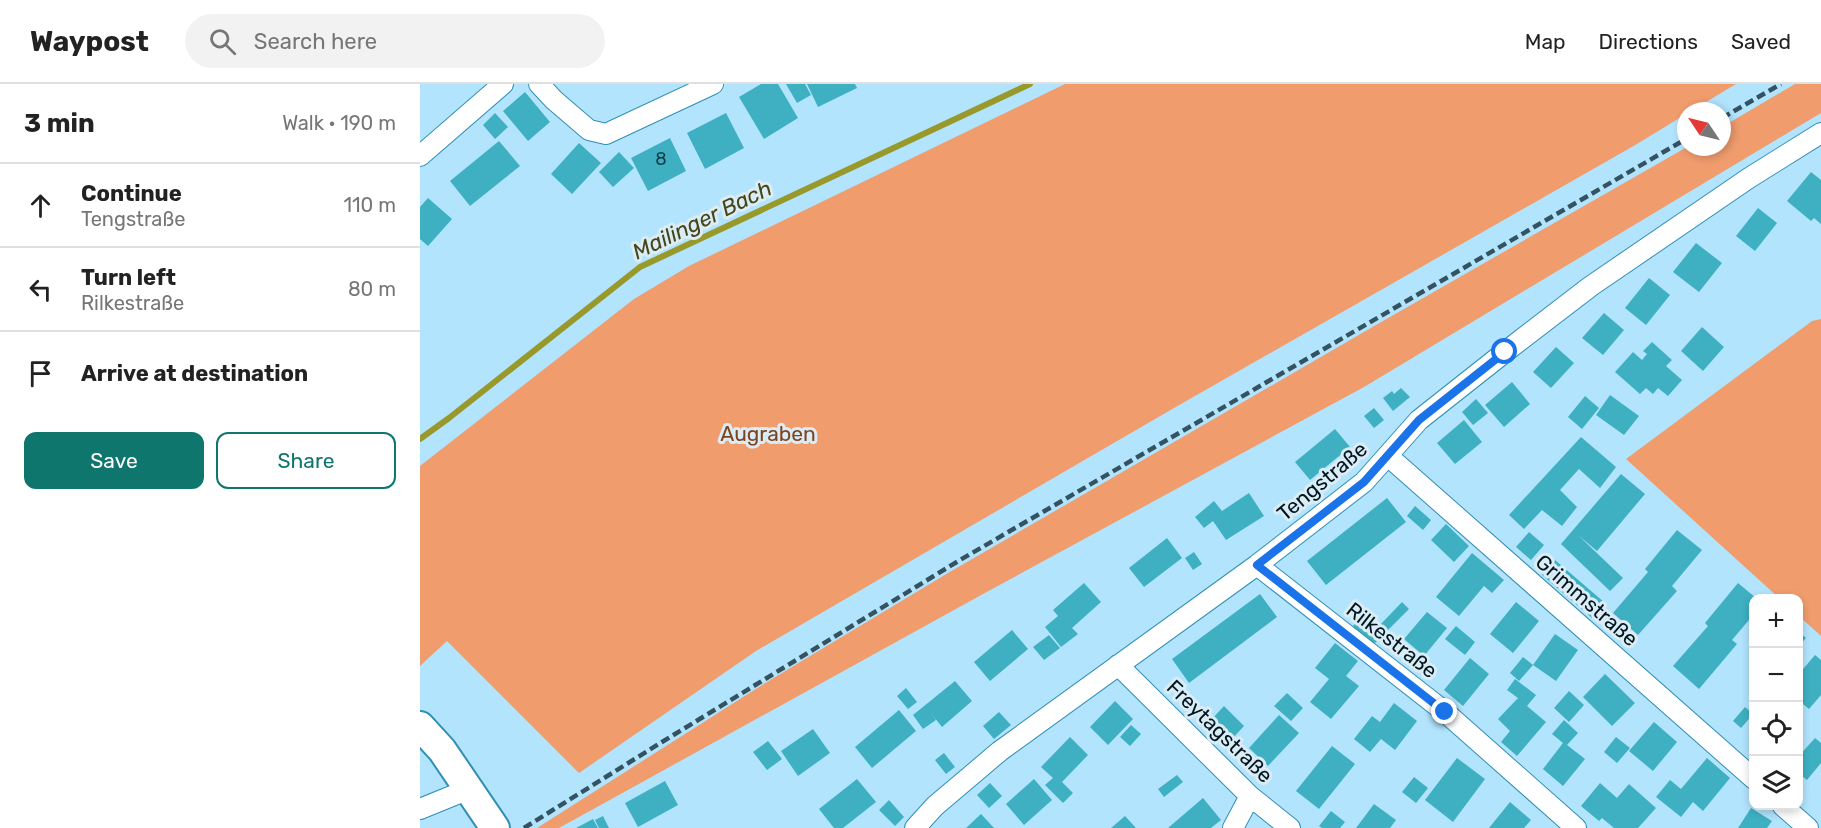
<!DOCTYPE html>
<html lang="en">
<head>
<meta charset="utf-8">
<style>
  body { margin:0; font-family:Rubik,sans-serif; background:#f2f2f2; color:#222 }
  .controls { position:absolute; right:18px; bottom:18px; display:grid; overflow:hidden; border-radius:12px; box-shadow:0 3px 9px #0003 }
  .controls button { width:54px; height:54px; display:grid; place-items:center; padding:0; border:0; border-bottom:2px solid #e0e0e0; background:#fff; color:#222; font:30px sans-serif }
  .compass { position:absolute; left:1257px; top:18px; width:54px; height:54px; border-radius:50%; background:#fff; box-shadow:0 3px 9px #0003; rotate:305deg }
  .stop { position:absolute; width:18px; height:18px; margin:-14px; border:4px solid #1a73e8; border-radius:50%; background:#fff }
  .stop.end { background:#1a73e8; border-color:#fff; box-shadow:0 2px 6px #0008 }
  .list { margin:0; padding:0; list-style:none }
  h2 { display:flex; justify-content:space-between; align-items:center; height:78px; margin:0; padding:0 24px; font-size:26px }
  h2 small { font-size:20px; font-weight:400; color:#767676 }
  .list li { display:grid; grid-template-columns:39px 1fr auto; gap:18px; align-items:center; box-sizing:border-box; height:84px; padding:0 24px; border-top:2px solid #e0e0e0 }
  .list b { display:block; font-size:22px; white-space:nowrap }
  .list p { margin:0; font-size:20px; white-space:nowrap; color:#767676 }
  .list em { font-size:20px; font-style:normal; color:#767676 }
  .actions { display:flex; gap:12px; padding:18px 24px }
  .actions a { flex:1; padding:14px 0; border:2px solid #0f766e; border-radius:12px; text-align:center; font-size:21px; color:#0f766e }
  .actions .main { background:#0f766e; color:#fff }
  .icon { flex:none; width:33px; height:33px; fill:none; stroke:currentColor; stroke-width:2; stroke-linecap:round; stroke-linejoin:round }
  .map { position:relative; flex:none; width:1401px; height:744px; overflow:hidden }
  header { display:flex; align-items:center; gap:36px; box-sizing:border-box; height:84px; padding:0 30px; background:#fff; border-bottom:2px solid #e0e0e0 }
  header strong { font-size:28px }
  nav { display:flex; gap:33px; margin-inline-start:auto; font-size:21px }
  .search { width:420px; height:54px; background:#f2f2f2; display:flex; align-items:center; gap:15px; box-sizing:border-box; padding:0 21px; border-radius:33px; color:#767676; font-size:22px }
  main { display:flex }
  aside { flex:1; background:#fff }
  .map>svg:first-child { display:block }
</style>
</head>
<body>
<header>
<strong>Waypost</strong>
<div class="search"><svg class="icon" aria-label="search" viewBox="0 0 24 24"><circle cx="10" cy="10" r="6"/><path d="M15 15l6 6"/></svg>Search here</div>
<nav><a>Map</a><a>Directions</a><a>Saved</a></nav>
</header>
<main>
<aside>
<h2>3 min<small>Walk · 190 m</small></h2>
<ul class="list">
<li><svg class="icon" aria-label="ahead" viewBox="0 0 24 24"><path d="M12 20V5M6 11l6-6 6 6"/></svg><div><b>Continue</b><p>Tengstraße</p></div><em>110 m</em></li>
<li><svg class="icon" aria-label="left" viewBox="0 0 24 24"><path d="M17 20v-9H6M10 6l-5 5 5 5"/></svg><div><b>Turn left</b><p>Rilkestraße</p></div><em>80 m</em></li>
<li><svg class="icon" aria-label="arrive" viewBox="0 0 24 24"><path d="M6 21V4h12l-3 4 3 4H6"/></svg><div><b>Arrive at destination</b></div></li>
</ul>
<div class="actions"><a class="main">Save</a><a>Share</a></div>
</aside>
<div class="map">
<svg width="1401" height="744" viewBox="0 0 1401 744">
  <rect width="100%" height="100%" fill="#b2e4fd"/>
  <!-- green -->
  <path fill="#f09c6d" d="M645,0H1316L1271,27H1266V30L1217,60L754,324L336,567L159,689L27,557L0,582V382L214,215L269,182Z
    M1375,0H1401V29L944,303L563,510L139,744H117L342,601L528,489L956,241L1267,63H1302V43Z
    M1401,235V552L1379,532L1378,514H1359L1206,375L1392,237Z"/>
  <g fill="none" stroke-linecap="round" stroke-linejoin="round">
    <!-- stream -->
    <path stroke="#98992a" stroke-width="6" d="M0,355L29,334L220,183L610,0"/>
  </g>
  <!-- building -->
  <path fill="#3eb0c2" d="M341,0H358L378,34L344,55L319,13Z
    M366,0H385L391,11L377,19Z
    M387,0H435L437,4L398,23Z
    M105,8L130,38L108,57L83,27Z
    M75,29L88,43L75,55L63,41Z
    M306,29L324,64L285,85L267,49Z
    M250,54L266,87L228,107L211,74Z
    M79,57L100,82L50,122L30,97Z
    M159,59L181,79L152,110L131,90Z
    M199,68L214,84L193,103L179,88Z
    M1391,88L1401,96V140L1394,134L1391,137L1367,117Z
    M8,114L32,135L8,162L0,155V123Z
    M1338,124L1357,139L1335,167L1316,152Z
    M1276,159L1302,179L1279,208L1253,188Z
    M1229,194L1250,211L1226,241L1205,224Z
    M1184,229L1204,246L1183,271L1162,254Z
    M1282,243L1304,263L1283,287L1261,267Z
    M1232,258L1252,276L1246,282L1262,296L1248,312L1238,304L1233,310L1226,304L1220,310L1195,288L1213,268L1222,276L1227,270L1223,267Z
    M1136,263L1154,279L1131,304L1113,288Z
    M1092,298L1110,320L1084,343L1065,321Z
    M981,304L990,313L973,327L963,314L972,307L974,310Z
    M1190,311L1219,332L1204,351L1176,331Z
    M1165,312L1179,324L1162,345L1148,333Z
    M1056,315L1068,329L1053,341L1042,328Z
    M954,324L964,336L954,344L944,332Z
    M1044,336L1062,358L1035,380L1017,359Z
    M915,345L930,363L890,396L875,378Z
    M1161,353L1196,383L1180,404L1159,385L1140,406L1157,423L1142,442L1122,426L1104,445L1089,431Z
    M1201,390L1225,410L1177,467L1158,451L1203,494L1190,507L1141,460Z
    M829,409L844,432L806,456L793,437L784,444L775,433L794,417L802,427Z
    M967,414L986,438L906,501L887,477Z
    M995,422L1011,436L1003,446L987,432Z
    M1026,440L1049,462L1034,478L1011,456Z
    M1257,446L1282,466L1252,502L1257,507L1218,551L1193,529L1228,488L1225,485Z
    M1109,448L1124,461L1111,476L1096,463Z
    M747,454L762,474L724,503L709,484Z
    M774,468L782,480L773,486L765,474Z
    M1052,469L1084,496L1072,509L1064,502L1039,532L1016,513Z
    M1135,476L1185,519L1172,534L1122,491Z
    M664,499L681,518L652,544L658,550L641,563L625,543L638,532L633,526Z
    M1318,499L1336,514H1334V530L1312,556L1317,560L1279,605L1253,582L1288,542L1285,539Z
    M840,510L857,533L769,599L752,575Z
    M982,518L989,525L953,561L933,542L946,528L960,541Z
    M1096,518L1119,537L1093,569L1070,550Z
    M1007,528L1027,544L1004,572L984,555Z
    M1036,542L1055,558L1045,571L1025,555Z
    M592,546L608,565L570,597L554,578Z
    M1378,547L1386,554L1378,563Z
    M1135,550L1158,566L1136,597L1113,581L1099,597L1090,589L1103,573L1113,581Z
    M629,551L640,564L624,576L613,563Z
    M915,559L938,577L926,592L939,602L911,635L890,618L909,595L895,584Z
    M1395,571L1401,576V611L1389,625L1378,616V591Z
    M1050,574L1069,590L1043,622L1024,606Z
    M1185,590L1215,619L1192,642L1163,613Z
    M1095,595L1116,611L1107,622L1126,638L1097,672L1081,658L1090,647L1078,635L1098,614L1087,606Z
    M535,597L552,617L522,643L510,628L516,636L503,645L493,631Z
    M486,604L497,618L488,625L477,612Z
    M1149,607L1164,621L1149,638L1134,624Z
    M867,609L883,624L871,637L854,622Z
    M695,617L713,635L688,661L670,643Z
    M974,619L997,637L975,666L961,655L950,668L934,655L952,632L960,638Z
    M804,622L824,642L811,656L791,636Z
    M1325,623L1333,630L1321,644L1313,637Z
    M479,626L496,647L452,684L435,663Z
    M579,628L591,641L574,655L563,642Z
    M859,631L879,649L848,682L829,664Z
    M1144,636L1158,649L1147,661L1165,675L1143,702L1123,685L1143,659L1132,650Z
    M1234,638L1257,658L1233,687L1209,667Z
    M711,641L721,650L710,662L700,653Z
    M393,645L410,669L378,692L361,667Z
    M650,653L668,671L642,698L653,709L643,719L625,701L633,694L621,683Z
    M1196,653L1210,664L1197,679L1184,668Z
    M1395,654L1401,659V679L1387,696L1378,689V673Z
    M348,657L362,675L347,686L333,668Z
    M912,662L935,680L899,725L876,707Z
    M524,669L535,683L526,690L515,676Z
    M1037,674L1065,695L1033,738L1005,716Z
    M1287,674L1310,694L1283,727L1273,718L1261,733L1236,713L1250,696L1261,705Z
    M757,691L763,698L744,713L738,705Z
    M994,693L1008,704L996,719L982,708Z
    M437,695L456,718L423,744H414L399,725Z
    M614,695L632,716L604,741L586,720Z
    M245,697L258,721L218,743L205,719Z
    M570,699L582,712L569,724L557,711Z
    M1180,699L1197,714L1209,700L1236,724L1218,744H1194L1182,734L1179,737L1161,722Z
    M783,714L801,736L791,744H748Z
    M469,716L484,733L475,742L459,726Z
    M1090,718L1111,736L1104,744H1069Z
    M954,720L976,736L970,744H936Z
    M1331,724L1352,737L1347,744H1318Z
    M911,727L925,738L920,744H902L899,742Z
    M561,730L574,744H546Z
    M183,732L189,744H179L175,736Z
    M705,732L716,744H691Z
    M173,735L178,744H156Z"/>
  <g fill="none" stroke-linecap="round" stroke-linejoin="round">
    <defs>
      <path id="street" d="M119,0L134,16L169,46L186,50L293,0
        M0,72L83,0
        M968,372L1334,695
        M837,481L1025,628L1156,744
        M698,581L830,712L870,744
        M1363,722L1388,744
        M0,725L49,705
        M495,744L515,722L580,667L837,481L944,398L999,336L1085,268L1171,202L1329,94L1401,49
        M813,744L830,712"/>
      <path id="secondary" d="M0,642L22,666L75,744"/>
    </defs>
    <!-- street casing -->
    <use href="#street" stroke="#308fb5" stroke-width="22"/>
    <!-- secondary casing -->
    <use href="#secondary" stroke="#308fb5" stroke-width="32"/>
    <!-- street -->
    <use href="#street" stroke="#fff" stroke-width="20"/>
    <!-- secondary -->
    <use href="#secondary" stroke="#fff" stroke-width="28"/>
    <!-- rail -->
    <path stroke="#345362" stroke-width="4.5" stroke-dasharray="9 4.5" stroke-linecap="butt" d="M1302,34L1361,0
      M104,744L242,658L540,476L1266,55"/>
  </g>
  <g fill="none" stroke-linecap="round" stroke-linejoin="round">
    <!-- route -->
    <path stroke="#1a73e8" stroke-width="8" d="M1025,628L837,481L944,398L999,336L1085,268"/>
  </g>
  <g text-anchor="middle" dominant-baseline="central" stroke-width="6" stroke-linejoin="round" paint-order="stroke">
    <!-- number labels -->
    <g font-size="18" fill="#103d4a">
      <text x="241" y="75">8</text>
    </g>
    <!-- park labels -->
    <g font-size="21" fill="#7e431f" stroke="#dbecf4">
      <text x="348" y="349">Augraben</text>
    </g>
    <!-- street labels -->
    <g font-size="21" fill="#001722" stroke="#dbecf4">
      <text transform="translate(902 397) rotate(-40)">Tengstraße</text>
      <text transform="translate(1167 516) rotate(41)">Grimmstraße</text>
      <text transform="translate(972 556) rotate(38)">Rilkestraße</text>
      <text transform="translate(800 647) rotate(44)">Freytagstraße</text>
    </g>
    <!-- water labels -->
    <g font-size="22" font-style="italic" fill="#444519" stroke="#dbecf4">
      <text transform="translate(282 136) rotate(-26)">Mailinger Bach</text>
    </g>
  </g>
</svg>
<div class="controls">
<button>+</button>
<button>−</button>
<button><svg class="icon" aria-label="locate" viewBox="0 0 24 24"><circle cx="12" cy="12" r="6"/><path d="M12 2v4M12 18v4M2 12h4M18 12h4"/></svg></button>
<button><svg class="icon" aria-label="layers" viewBox="0 0 24 24"><path d="M12 4l9 5-9 5-9-5zM3 14l9 5 9-5"/></svg></button>
</div>
<svg class="compass" viewBox="-18 -18 36 36"><path d="M0-13l5 13h-10z" fill="#e53935"/><path d="M0 13l5-13h-10z" fill="#767676"/></svg>
<div class="stop" style="left:1085px;top:268px"></div>
<div class="stop end" style="left:1025px;top:628px"></div>
</div>
</main>
</body>
</html>
